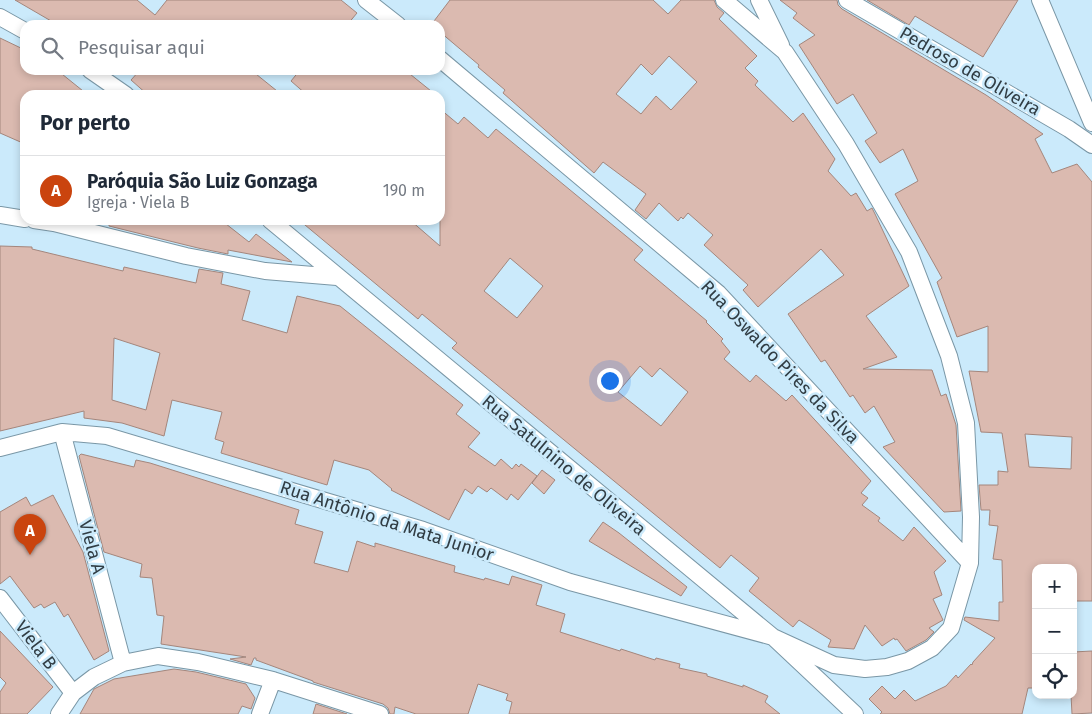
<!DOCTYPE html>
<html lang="pt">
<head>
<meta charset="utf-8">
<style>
  body { margin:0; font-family:"Fira Sans",sans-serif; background:#f2f2f3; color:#1f2937 }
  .controls { position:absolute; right:15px; bottom:15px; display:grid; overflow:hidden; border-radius:10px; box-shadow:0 2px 8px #0003 }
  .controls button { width:45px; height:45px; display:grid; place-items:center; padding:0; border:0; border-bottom:1px solid #e0e1e3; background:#fff; color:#1f2937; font:25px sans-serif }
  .you { position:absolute; left:609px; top:380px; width:18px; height:18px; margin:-12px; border:4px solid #fff; border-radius:50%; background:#1a73e8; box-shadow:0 0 0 8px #1a73e833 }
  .badge { display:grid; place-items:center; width:32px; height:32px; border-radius:50%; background:#ca440e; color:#fff; font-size:16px; font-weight:700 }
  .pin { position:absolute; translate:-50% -41px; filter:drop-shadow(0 1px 2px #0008) }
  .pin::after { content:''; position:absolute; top:26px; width:18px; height:15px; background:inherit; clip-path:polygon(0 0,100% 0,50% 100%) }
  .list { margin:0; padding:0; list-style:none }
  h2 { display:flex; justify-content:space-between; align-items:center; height:65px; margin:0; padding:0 20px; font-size:21px }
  h2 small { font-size:16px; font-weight:400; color:#747a83 }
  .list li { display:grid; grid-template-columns:32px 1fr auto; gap:15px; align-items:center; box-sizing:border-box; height:70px; padding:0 20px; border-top:1px solid #e0e1e3 }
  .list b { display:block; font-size:19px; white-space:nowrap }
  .list p { margin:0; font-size:16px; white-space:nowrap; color:#747a83 }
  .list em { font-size:16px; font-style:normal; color:#747a83 }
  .icon { flex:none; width:28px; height:28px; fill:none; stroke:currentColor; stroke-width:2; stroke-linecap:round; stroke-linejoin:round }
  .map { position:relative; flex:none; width:1092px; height:714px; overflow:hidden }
  .search { position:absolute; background:#fff; box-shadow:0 2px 8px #0003; left:20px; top:20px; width:425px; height:55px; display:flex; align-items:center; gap:12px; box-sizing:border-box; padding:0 18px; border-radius:15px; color:#747a83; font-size:19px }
  .panel { position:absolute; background:#fff; box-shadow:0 2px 8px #0003; left:20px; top:90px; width:425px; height:135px; border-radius:15px }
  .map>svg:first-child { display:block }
</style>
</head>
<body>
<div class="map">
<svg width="1092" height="714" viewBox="0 0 1092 714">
  <rect width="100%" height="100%" fill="#cbeafb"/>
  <!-- building -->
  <path fill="#dbbab0" stroke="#a4867c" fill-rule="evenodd" d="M15,0H137L155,15L167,0H341L357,13L347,25H58Z
    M450,0H653L668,14L681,0H714L717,7L724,13L719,19L757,56L745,68L758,81L755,85L793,122L803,113L835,159L828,171L851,196L856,193L867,211L872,208L875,214L909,286L866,316L897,357L863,369L932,370L941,396L946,394L956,425L961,511L944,512L883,447L895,442L874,406L865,413L853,395L850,397L825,360L821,362L788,314L844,275L821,249L758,307L743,290L748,285L704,245L713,235L688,213L683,219L681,217L678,221L659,203L646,219L635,210L646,194L603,162L594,173L503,93L505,90L478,67L479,65L440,32V25H431ZM669,56L697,82L671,110L656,96L641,114L616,94L641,64L652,75Z
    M780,0H837L838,5L842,9L986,95L1043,134L1035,139L1052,173L1077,164L1092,182V601H1073V568H1036V688H1028L1022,714H880L882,712L869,699L882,686L895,699L904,690L915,701L946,686L956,675L958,678L971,664L972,665L973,662L995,638L964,620L965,617L999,621V602H1003L1002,560L993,559L998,526L989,525L990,510H981L979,485H998V471L1008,472L1002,433L981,432L969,371L988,372V326L957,337L937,282L942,278L895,194L918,181L903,149L880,163L865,141L877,133L853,94L837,104L799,45L815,35L793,18L797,13ZM1025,434L1072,437L1071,469L1029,467Z
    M867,0H1018L983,57L915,16L909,25Z
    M0,38L25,50V70H57L88,95H25V144L0,133Z
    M140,70H251L282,95H148L131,80Z
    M300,70H405L436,95H307L291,81Z
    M440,109L458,124L464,117L488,138L496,129L643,250L634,260L707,321L706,322L723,339L721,341L730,352L724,359L750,382L756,375L786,401L792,395L871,481L861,493L868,498L862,505L880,518L878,521L903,541L914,527L946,561L934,572L942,595L933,599L943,620L929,628L934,632L926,640L906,651L897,639L895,640L894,638L882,646L865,625L854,649L828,647L831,640L799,620L793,627L749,591L759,578L731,555L720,568L452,348L457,343L422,314L418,319L299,220H410L440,246ZM510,258L543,286L517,318L484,291ZM640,366L652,377L660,368L688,392L661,426L618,392Z
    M109,220H221L249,242L256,234L292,262L228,250V254L198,248L109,226Z
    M0,246L32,247V249L123,271L124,267L196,283L199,269L223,273L221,284L250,291L242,320L287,333L297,296L340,306L463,405L456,414L480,433L468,447L495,466L501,459L512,469L516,464L519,467L521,464L537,476L518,500L511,494L507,500L491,488L487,492L478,486L472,494L465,489L449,520L391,490L392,489L369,470L334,460L327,485L221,453L224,442L215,439L222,412L172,400L164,436L122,423L84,418V411L0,431ZM114,338L160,353L146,410L112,400Z
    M81,454L134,467L136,460L150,463L299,510L295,524L323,532L314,563L348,572L357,541L375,547V543L455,566L454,572L484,580L485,578L509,585L512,576L542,585L536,605L565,614L560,632L620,651L621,649L655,660L656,658L680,664L679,668L707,674V676L743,687V685L768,696L765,702L780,714H509L512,702L506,700L508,694L478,684L468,714H416L395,707L394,714H390L388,708L383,704L313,682V681L256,660V658H254L251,665L230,659L246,657L161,644L164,616L157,615L152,578L140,577L142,564L104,552L79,456Z
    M542,470L555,480L544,494L532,483Z
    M53,495L83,552L109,651L94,660L68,614L64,617L55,602L44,608L41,604L34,608L10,576L0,584V512L26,497L31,506Z
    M603,522L619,533L687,587L681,596L589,541Z
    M0,631L53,687L27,714H0V692L6,683L0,677Z
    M1092,651V713L1072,714L1071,695H1073V652Z
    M174,669L196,672L246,684L255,698L251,709L242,706L238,714H80L94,689L114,679Z
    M316,704L347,714H313Z"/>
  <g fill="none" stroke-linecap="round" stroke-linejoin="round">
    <defs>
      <path id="street" d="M366,0L398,25
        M759,0L781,45
        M847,0L1069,129L1092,145
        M1040,0L1092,123
        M0,17L25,31
        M440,59L718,293L970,563
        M90,70L126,95
        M0,215L25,219
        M34,220L54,223L186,256L265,271L337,277
        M270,220L773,637L855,714
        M62,432L123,663
        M0,448L62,432L107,436L423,530L570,582L773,637L834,665L865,669L887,667L908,661L932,648L951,628L970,563L971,517L966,423L949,356L909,252L846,144L785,52L724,0
        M0,598L73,693
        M59,714L73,693L94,677L123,663L158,656L198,662L273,680L380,714
        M260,714L273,680"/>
    </defs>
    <!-- street casing -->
    <use href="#street" stroke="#7a97a6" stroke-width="18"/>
    <!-- street -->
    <use href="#street" stroke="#fff" stroke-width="16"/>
  </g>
  <g text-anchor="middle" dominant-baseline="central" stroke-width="5" stroke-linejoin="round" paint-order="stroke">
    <!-- street labels -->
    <g font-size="18" fill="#313d44" stroke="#cbeafb">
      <text transform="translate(970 71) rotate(30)">Pedroso de Oliveira</text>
      <text transform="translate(780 362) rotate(46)">Rua Oswaldo Pires da Silva</text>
      <text transform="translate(564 465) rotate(40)">Rua Satulnino de Oliveira</text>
      <text transform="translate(387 521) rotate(18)">Rua Antônio da Mata Junior</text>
      <text transform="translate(92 547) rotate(75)">Viela A</text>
      <text transform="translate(36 645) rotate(53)">Viela B</text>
    </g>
  </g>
</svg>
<div class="controls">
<button>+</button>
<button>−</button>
<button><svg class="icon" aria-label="locate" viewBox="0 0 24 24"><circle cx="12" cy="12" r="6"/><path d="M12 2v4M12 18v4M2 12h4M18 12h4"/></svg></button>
</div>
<div class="you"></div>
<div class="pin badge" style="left:30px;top:555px">A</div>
<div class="search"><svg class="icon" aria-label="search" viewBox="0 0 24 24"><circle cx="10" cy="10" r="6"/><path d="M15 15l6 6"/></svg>Pesquisar aqui</div>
<section class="panel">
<h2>Por perto<small></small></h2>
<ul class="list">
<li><span class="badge">A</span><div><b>Paróquia São Luiz Gonzaga</b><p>Igreja · Viela B</p></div><em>190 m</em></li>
</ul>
</section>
</div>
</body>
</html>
